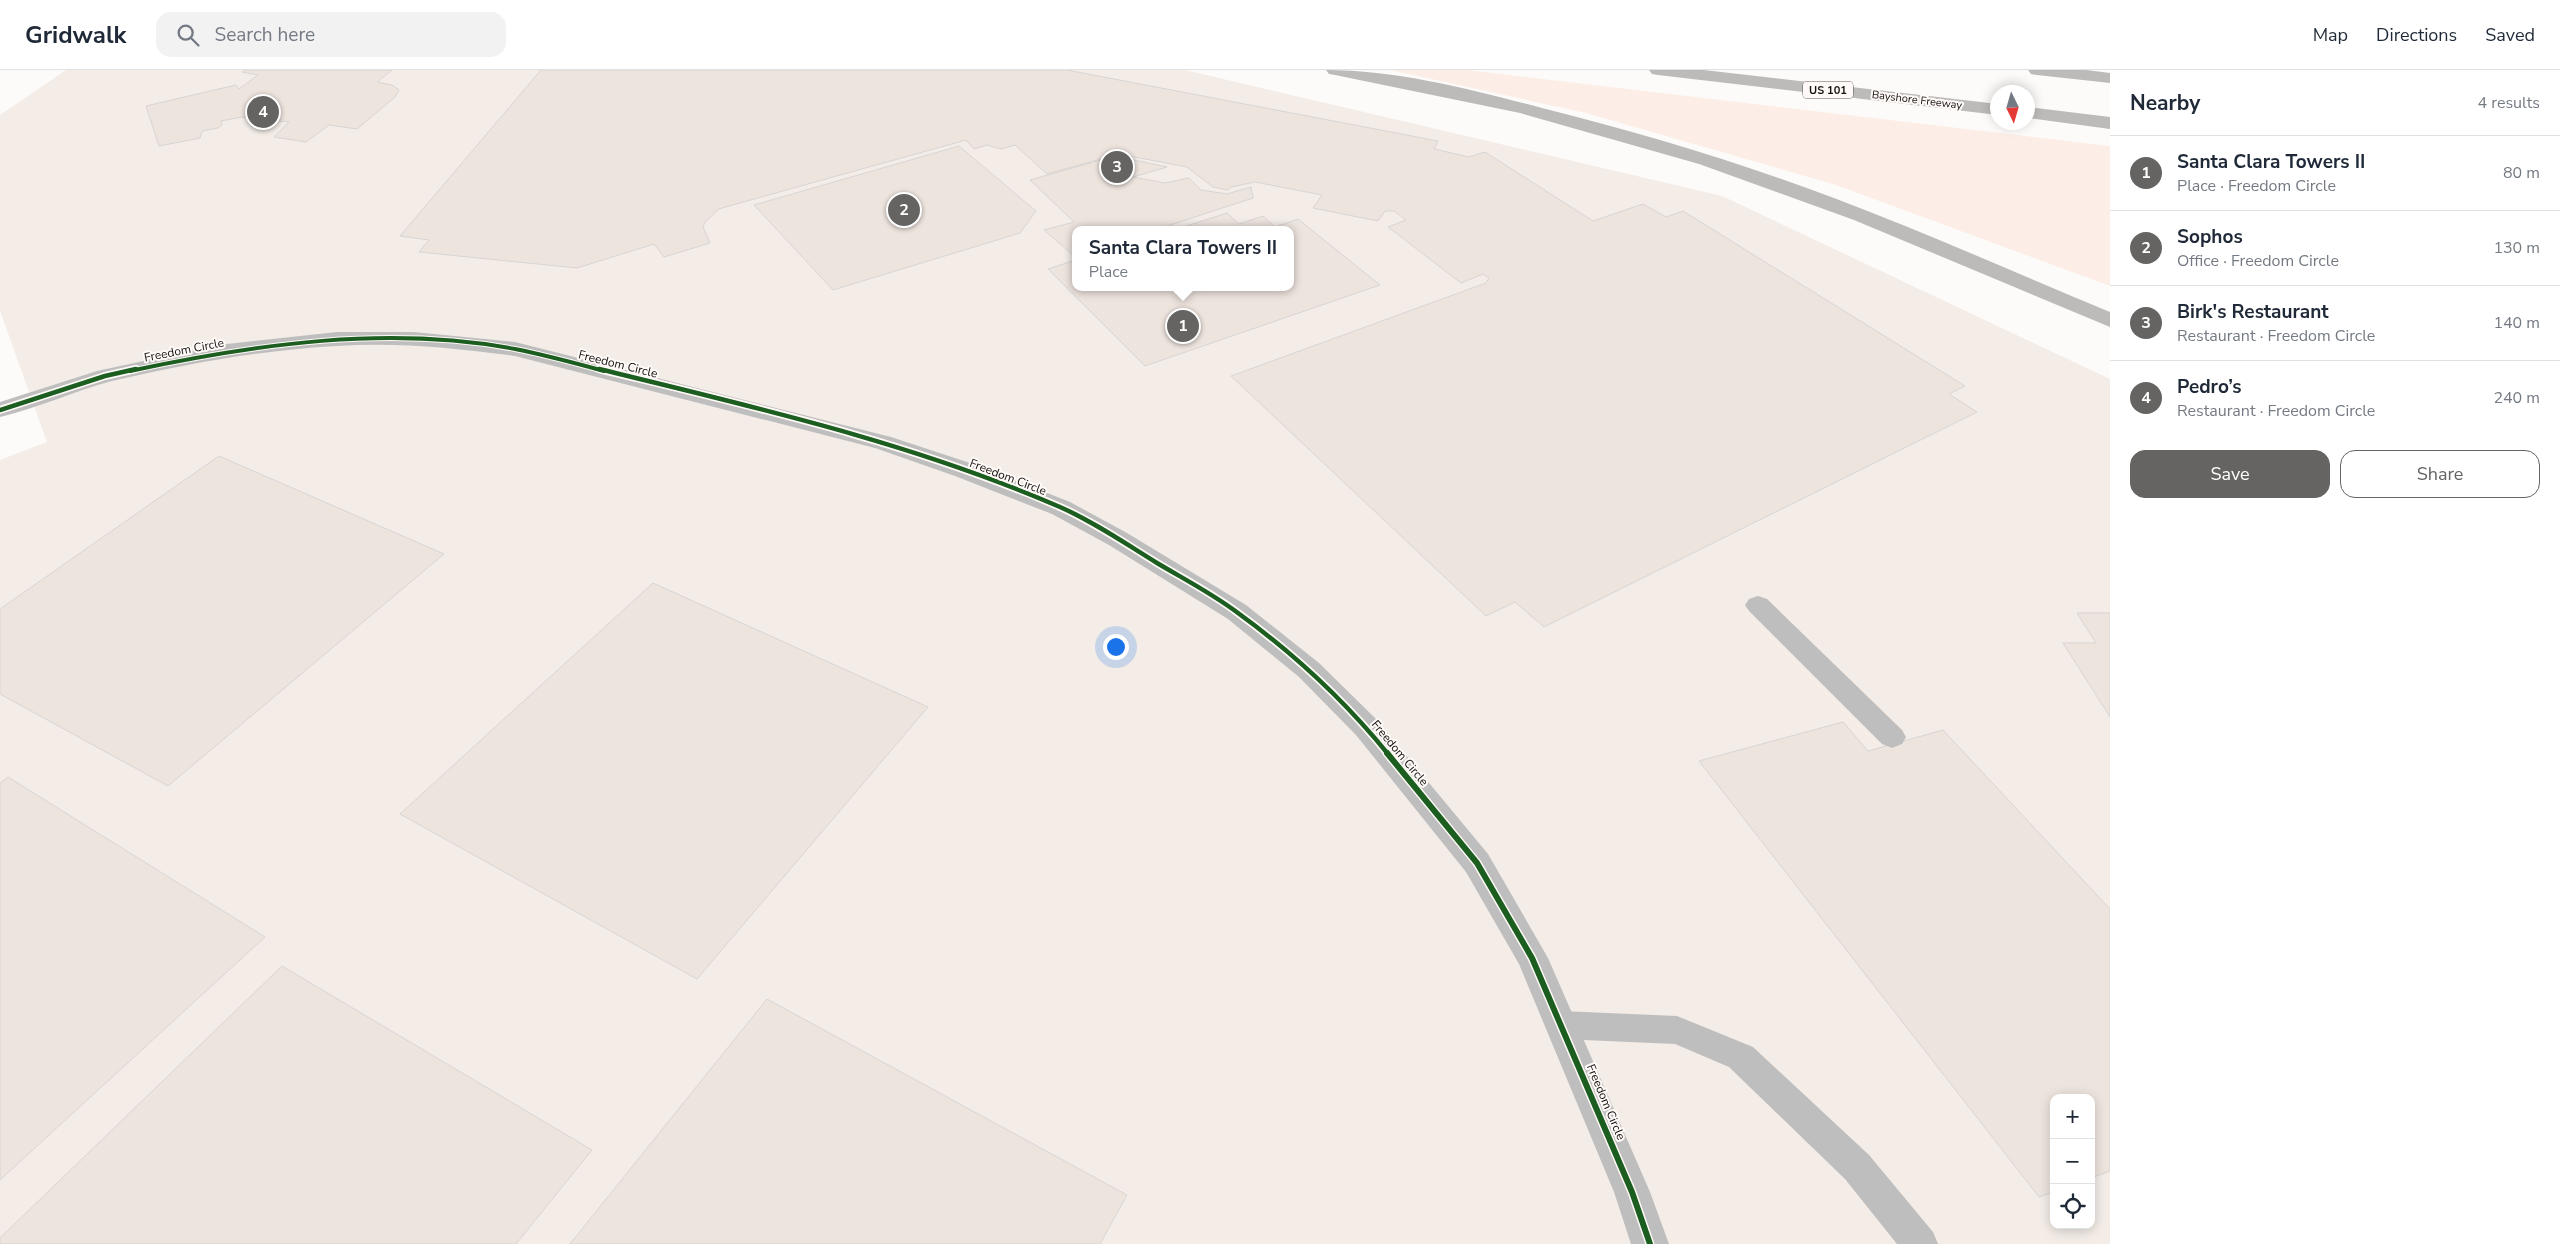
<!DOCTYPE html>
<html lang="en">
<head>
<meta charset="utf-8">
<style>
  body { margin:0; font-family:"Nunito Sans",sans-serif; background:#f2f2f3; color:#1f2937 }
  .controls { position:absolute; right:15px; bottom:15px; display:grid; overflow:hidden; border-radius:10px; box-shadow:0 2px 12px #0003 }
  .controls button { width:45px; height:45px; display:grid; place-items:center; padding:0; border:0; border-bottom:1px solid #e0e1e3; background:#fff; color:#1f2937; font:25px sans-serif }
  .compass { position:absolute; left:1990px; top:15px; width:45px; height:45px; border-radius:50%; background:#fff; box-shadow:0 2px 12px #0003; rotate:175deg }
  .you { position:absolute; left:1115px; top:576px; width:18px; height:18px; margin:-12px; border:4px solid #fff; border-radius:50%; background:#1a73e8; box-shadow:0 0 0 8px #1a73e833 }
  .badge { display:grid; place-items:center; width:32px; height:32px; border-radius:50%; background:#656462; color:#fff; font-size:16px; font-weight:700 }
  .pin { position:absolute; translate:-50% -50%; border:2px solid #fff; box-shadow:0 1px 5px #0006 }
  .popup { position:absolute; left:1072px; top:156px; width:222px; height:65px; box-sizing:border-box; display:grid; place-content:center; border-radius:10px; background:#fff; filter:drop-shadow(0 1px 4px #0005); font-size:16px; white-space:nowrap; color:#747a83 }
  .popup b { font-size:19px; color:#1f2937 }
  .popup::after { content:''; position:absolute; left:50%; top:100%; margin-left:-10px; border:10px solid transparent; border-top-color:#fff }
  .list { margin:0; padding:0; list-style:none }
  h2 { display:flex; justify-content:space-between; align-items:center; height:65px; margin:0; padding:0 20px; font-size:21px }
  h2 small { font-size:16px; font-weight:400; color:#747a83 }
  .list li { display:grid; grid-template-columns:32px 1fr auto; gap:15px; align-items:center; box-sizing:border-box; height:75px; padding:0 20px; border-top:1px solid #e0e1e3 }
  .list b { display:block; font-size:19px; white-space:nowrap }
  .list p { margin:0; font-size:16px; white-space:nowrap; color:#747a83 }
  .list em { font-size:16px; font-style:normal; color:#747a83 }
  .actions { display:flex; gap:10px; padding:15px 20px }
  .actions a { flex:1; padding:11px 0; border:1px solid #656462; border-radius:15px; text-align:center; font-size:18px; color:#656462 }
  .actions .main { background:#656462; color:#fff }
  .icon { flex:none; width:28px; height:28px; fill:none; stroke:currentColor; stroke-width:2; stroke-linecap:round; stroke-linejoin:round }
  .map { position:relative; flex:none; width:2110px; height:1174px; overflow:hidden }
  header { display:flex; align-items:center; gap:30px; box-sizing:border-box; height:70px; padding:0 25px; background:#fff; border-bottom:1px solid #e0e1e3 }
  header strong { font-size:24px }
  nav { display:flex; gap:28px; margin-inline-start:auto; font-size:18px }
  .search { width:350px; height:45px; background:#f2f2f3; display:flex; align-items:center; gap:12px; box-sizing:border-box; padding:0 18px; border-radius:15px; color:#747a83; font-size:19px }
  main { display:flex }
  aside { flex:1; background:#fff }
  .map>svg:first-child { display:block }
</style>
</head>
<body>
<header>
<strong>Gridwalk</strong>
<div class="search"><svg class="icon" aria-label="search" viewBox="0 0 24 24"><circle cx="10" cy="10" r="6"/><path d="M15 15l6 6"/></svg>Search here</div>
<nav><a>Map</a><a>Directions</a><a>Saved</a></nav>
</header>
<main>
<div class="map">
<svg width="2110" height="1174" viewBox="0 0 2110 1174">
  <rect width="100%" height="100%" fill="#fdfbf9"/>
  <!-- built -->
  <path fill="#f3ece7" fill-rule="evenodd" d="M66,0H1185L1722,126L2110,309V1174H0V390L47,372L0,241V45ZM1076,160H1290V217H1076ZM2054,1028H2091V1155H2054Z"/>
  <!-- green -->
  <path fill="#fceee6" d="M1390,0H1467L2110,76V216L1836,115L1586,43Z"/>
  <!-- building -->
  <path fill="#eee4de" stroke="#d7d5d4" d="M245,0H392L377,12L392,15L399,20L395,27L357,59L329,55L306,72L274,67L289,52L242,47L221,51L222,55L218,58L202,61L200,68L159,76L146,36L236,15L239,19L258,5L242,2Z
    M541,0H1067L1438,71L1434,79L1469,87L1485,82L1593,151L1643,134L1666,147L1683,141L1965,316L1949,324L1977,342L1544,557L1515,532L1486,546L1231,306L1486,213L1489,208L1483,204L1461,213L1388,157L1406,150L1394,141H1385L1378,151L1313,138L1322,125L1255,112L1231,117L1228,120L1213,117L1187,97L1119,84L1047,104L1015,75L1001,79L987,75L974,79L966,70L729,136L719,139L705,152L703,157L710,173L664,187L654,174L577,198L419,182L429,170L400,166Z
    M959,76L1036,141L1020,163L833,220L754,135Z
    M1115,86L1167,97L1133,107L1165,113L1189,108L1201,120L1227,124L1251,117L1253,128L1155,160H1076V185L1074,186L1044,160L1074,152L1030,110Z
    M1227,143L1239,154L1263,146L1275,157L1298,149L1380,215L1145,296L1048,199L1076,190V217H1290V160H1174Z
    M219,386L444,484L168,716L0,624V539Z
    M653,513L928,637L697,909L400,744Z
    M2077,543H2110V647L2063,573H2096Z
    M1843,652L1868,681L1943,660L2110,839V1101L2091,1108V1028H2054V1122L2039,1127L1699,691Z
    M8,707L265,867L0,1110V713Z
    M282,896L592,1080L516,1174H0V1168Z
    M767,929L1127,1125L1100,1174H570Z"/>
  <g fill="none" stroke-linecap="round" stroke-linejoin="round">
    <!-- service -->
    <path fill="#bfbebe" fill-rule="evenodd" d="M1758,526L1767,529L1902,660L1906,667L1902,674L1892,678L1882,674L1749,541L1745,535L1749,529Z
      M1561,941L1677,946L1753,977L1869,1085L1933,1162L1938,1174H1897L1845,1109L1729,997L1675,974L1561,969L1550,965L1545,955L1550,945Z"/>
    <!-- minor -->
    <path fill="#bfbebe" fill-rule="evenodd" d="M337,262H414L515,272L891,367L973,394L1070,432L1127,463L1246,535L1319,593L1376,649L1488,784L1548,888L1650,1122L1669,1174H1631L1614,1122L1519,894L1466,802L1356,665L1299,607L1228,549L1109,475L1052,444L955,406L875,378L515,286C456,278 396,272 337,276C261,280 186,294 112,311C74,321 38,338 0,347V332L97,301L218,275Z"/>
    <!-- motorway -->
    <path fill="#bcbbb9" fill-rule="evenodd" d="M1326,0C1399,0 1472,20 1542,38C1641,63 1739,92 1834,128C1927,163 2018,204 2110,242V257L1854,150L1699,94L1520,43L1335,5L1329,4Z
      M1649,0H1704L1998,34V45L1658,5L1652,4Z
      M2028,0H2086L2110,3V13L2037,5L2031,4Z
      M2028,37L2110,47V59L2028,48Z"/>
    <defs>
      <path id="cycleway-far2" d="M130,301C256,274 388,255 515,279C545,285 575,293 604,301"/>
      <path id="cycleway-far1" d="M599,299C754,337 913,373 1060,437C1094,452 1126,474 1157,493C1184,509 1213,524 1238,543C1293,583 1345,631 1388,684
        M0,340L105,306L136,299"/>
      <path id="cycleway" d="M1387,683L1477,793L1532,888L1632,1122L1650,1174"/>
    </defs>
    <!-- cycleway-far2 casing -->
    <use href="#cycleway-far2" stroke="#fffaf7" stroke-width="6"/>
    <!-- cycleway-far1 casing -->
    <use href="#cycleway-far1" stroke="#fffaf7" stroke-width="8"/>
    <!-- cycleway casing -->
    <use href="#cycleway" stroke="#fffaf7" stroke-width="9"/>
    <!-- cycleway-far2 -->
    <use href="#cycleway-far2" stroke="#1b5e20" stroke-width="4"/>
    <!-- cycleway-far1 -->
    <use href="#cycleway-far1" stroke="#1b5e20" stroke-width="4.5"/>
    <!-- cycleway -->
    <use href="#cycleway" stroke="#1b5e20" stroke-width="6"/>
  </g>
  <g text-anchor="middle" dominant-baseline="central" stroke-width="4" stroke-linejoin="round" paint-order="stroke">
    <!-- shield labels -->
    <rect fill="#fffaf7" stroke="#5a5856" stroke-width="1" x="1803" y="11.5" width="50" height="17" rx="4"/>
    <g font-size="11" font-weight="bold" fill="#131211">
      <text x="1828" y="20">US 101</text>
    </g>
    <!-- far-street labels -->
    <g font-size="11" fill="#131211" stroke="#fffaf7">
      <text transform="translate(1917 30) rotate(7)">Bayshore Freeway</text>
    </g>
    <!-- street labels -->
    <g font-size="12" fill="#131211" stroke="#fffaf7">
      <text transform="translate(184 280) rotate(-11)">Freedom Circle</text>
      <text transform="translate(618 294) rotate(14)">Freedom Circle</text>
      <text transform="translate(1008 407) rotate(21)">Freedom Circle</text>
      <text transform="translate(1400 683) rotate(50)">Freedom Circle</text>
      <text transform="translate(1606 1032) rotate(67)">Freedom Circle</text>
    </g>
  </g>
</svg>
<div class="controls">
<button>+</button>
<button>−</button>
<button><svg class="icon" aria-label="locate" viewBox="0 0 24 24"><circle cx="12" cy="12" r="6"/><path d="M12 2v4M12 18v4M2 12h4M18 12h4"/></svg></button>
</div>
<svg class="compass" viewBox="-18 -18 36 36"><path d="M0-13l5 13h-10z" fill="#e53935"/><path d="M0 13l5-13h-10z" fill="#747a83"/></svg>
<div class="you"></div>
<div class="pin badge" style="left:1183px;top:256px">1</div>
<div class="popup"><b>Santa Clara Towers II</b>Place</div>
<div class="pin badge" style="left:904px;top:140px">2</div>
<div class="pin badge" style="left:1117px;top:97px">3</div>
<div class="pin badge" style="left:263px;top:42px">4</div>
</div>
<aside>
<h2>Nearby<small>4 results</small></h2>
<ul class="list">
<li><span class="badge">1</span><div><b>Santa Clara Towers II</b><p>Place · Freedom Circle</p></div><em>80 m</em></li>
<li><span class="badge">2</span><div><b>Sophos</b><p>Office · Freedom Circle</p></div><em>130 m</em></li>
<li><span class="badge">3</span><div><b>Birk's Restaurant</b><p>Restaurant · Freedom Circle</p></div><em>140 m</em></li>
<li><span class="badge">4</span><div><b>Pedro’s</b><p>Restaurant · Freedom Circle</p></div><em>240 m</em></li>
</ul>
<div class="actions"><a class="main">Save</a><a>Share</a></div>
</aside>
</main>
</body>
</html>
